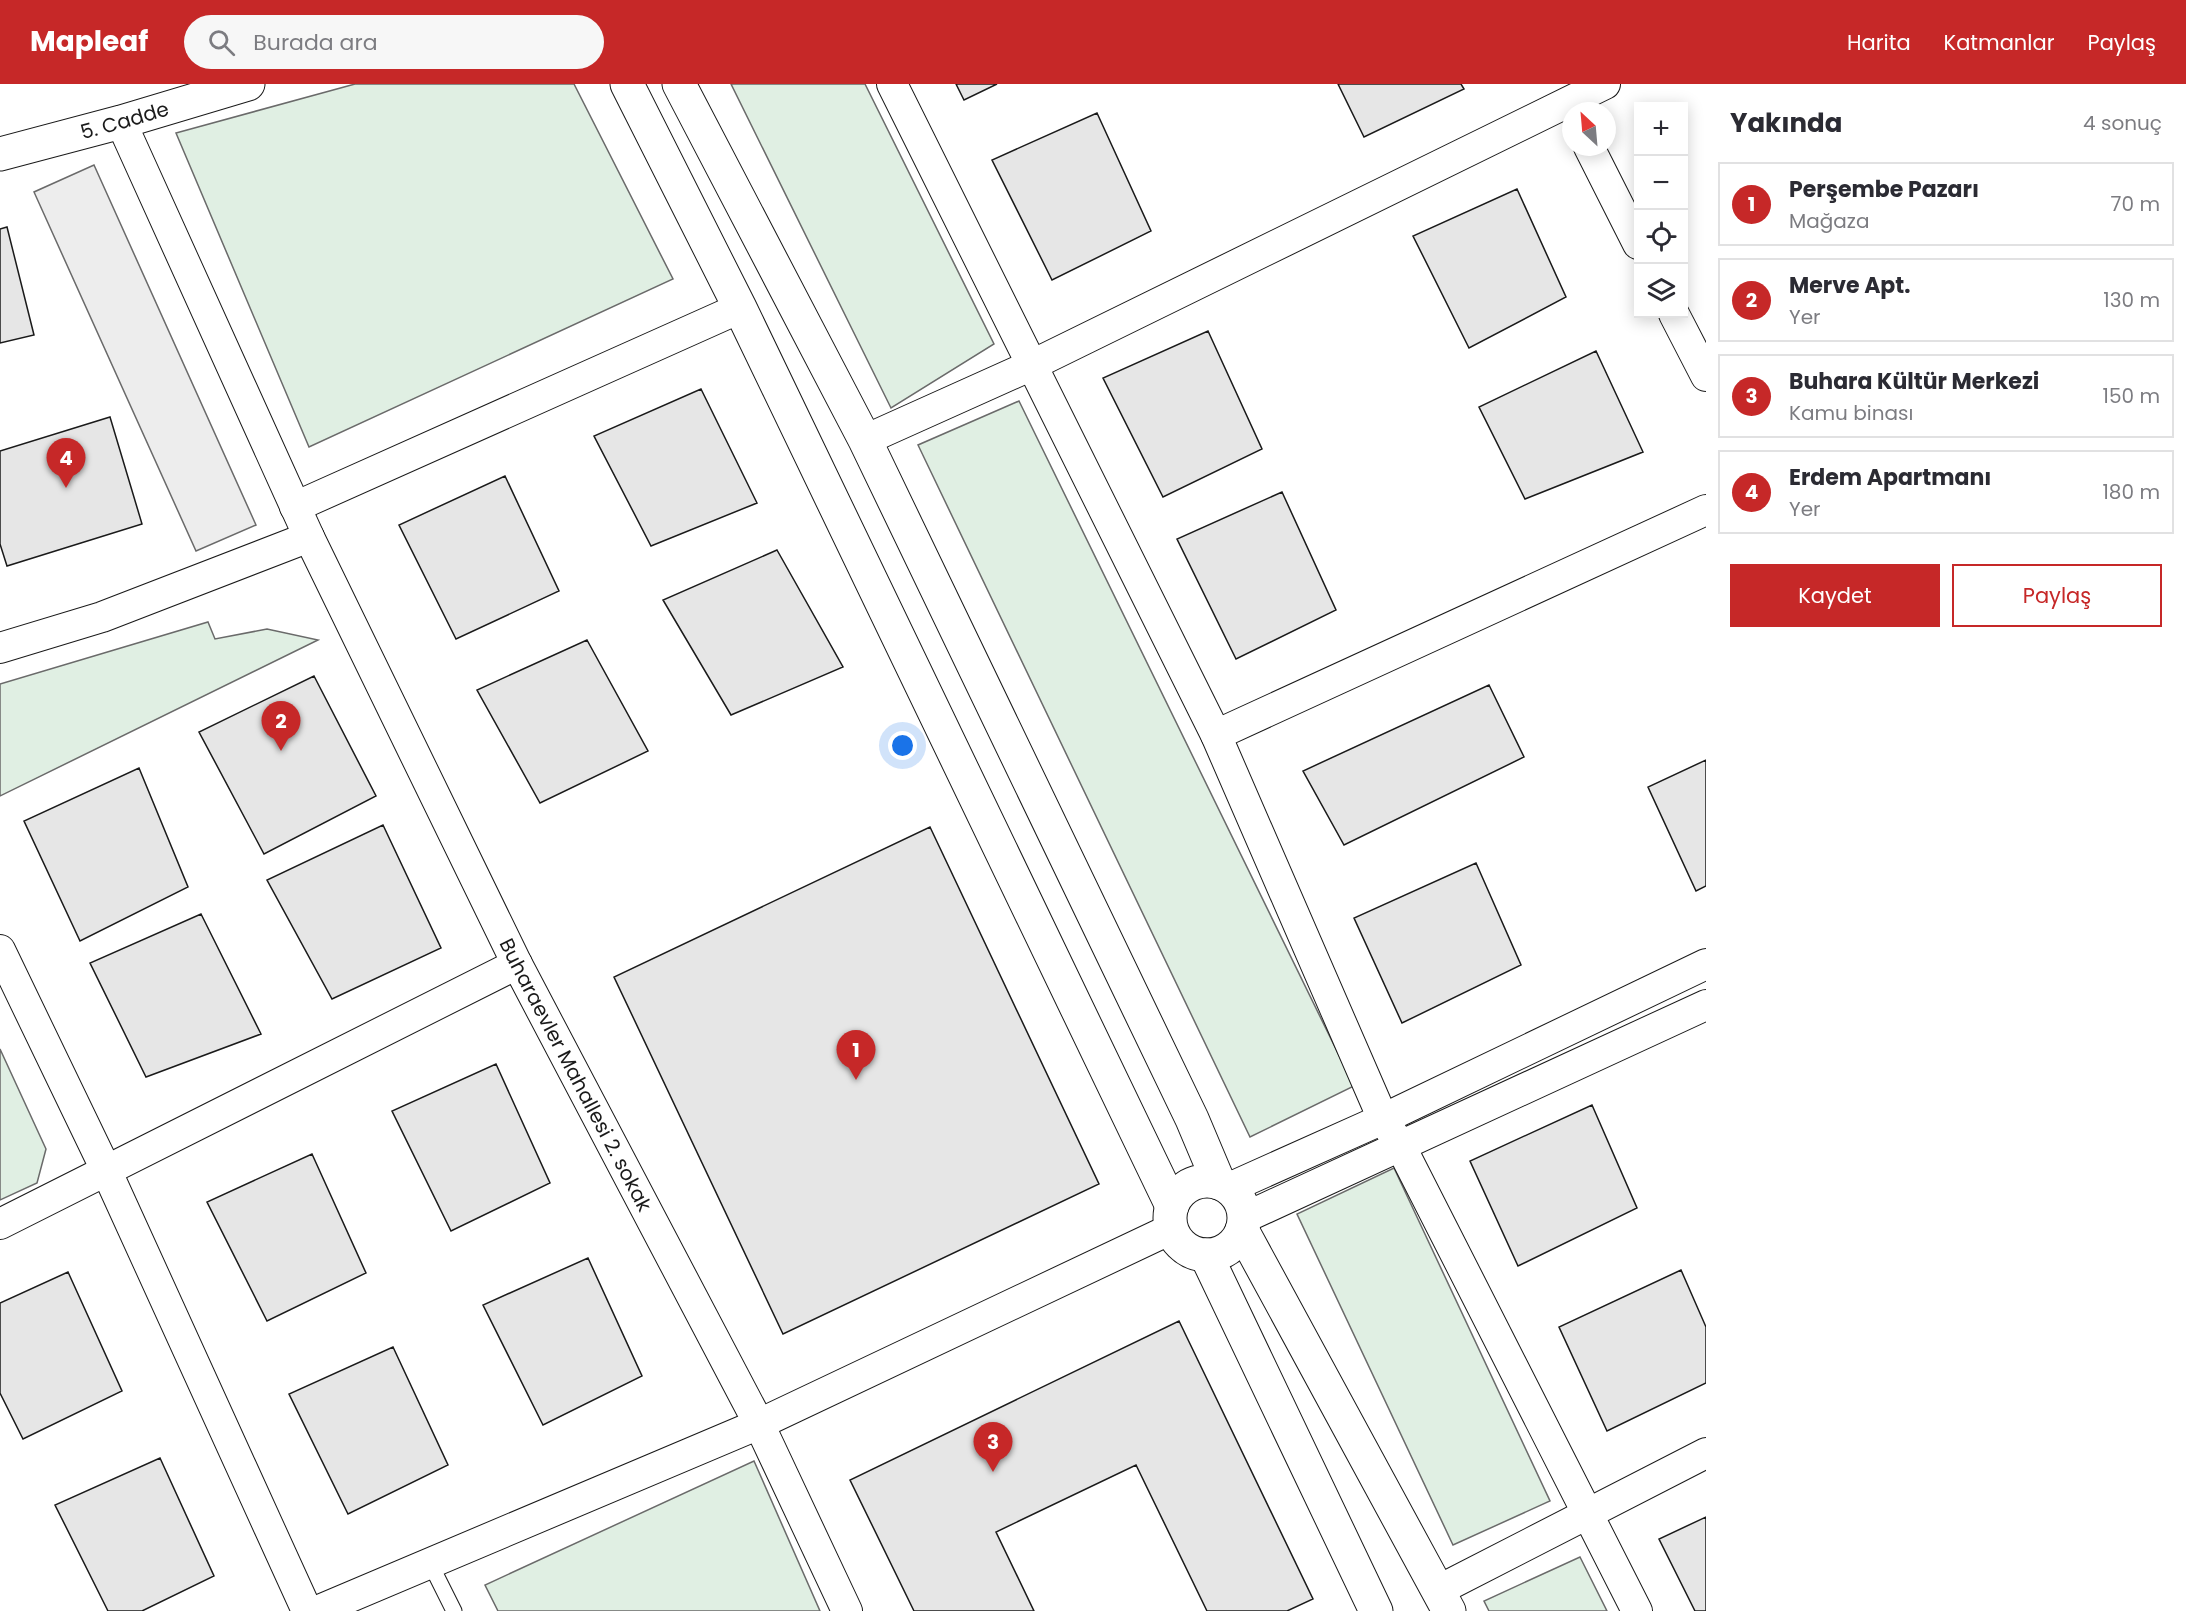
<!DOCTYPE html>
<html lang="tr">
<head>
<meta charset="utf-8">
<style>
  body { margin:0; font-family:Poppins,sans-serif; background:#f7f7f7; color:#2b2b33 }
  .controls { position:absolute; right:18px; top:18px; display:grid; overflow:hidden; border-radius:0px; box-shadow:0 3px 15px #0003 }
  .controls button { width:54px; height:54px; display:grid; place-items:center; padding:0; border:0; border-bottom:2px solid #e1e1e2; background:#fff; color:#2b2b33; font:30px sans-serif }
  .compass { position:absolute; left:1562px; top:18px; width:54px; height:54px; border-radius:50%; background:#fff; box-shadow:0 3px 15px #0003; rotate:334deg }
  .you { position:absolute; left:903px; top:662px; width:21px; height:21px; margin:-15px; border:4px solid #fff; border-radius:50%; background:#1a73e8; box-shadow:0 0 0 9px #1a73e833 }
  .badge { display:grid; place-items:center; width:39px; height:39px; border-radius:50%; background:#c62828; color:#fff; font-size:20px; font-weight:700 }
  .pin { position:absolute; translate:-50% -50px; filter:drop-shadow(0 2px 3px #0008) }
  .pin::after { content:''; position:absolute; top:32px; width:21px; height:18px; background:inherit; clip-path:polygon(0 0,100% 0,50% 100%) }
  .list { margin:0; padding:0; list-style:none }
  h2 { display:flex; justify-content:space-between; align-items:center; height:78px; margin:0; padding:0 24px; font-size:26px }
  h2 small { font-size:20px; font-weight:400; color:#7c7c81 }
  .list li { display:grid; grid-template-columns:39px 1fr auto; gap:18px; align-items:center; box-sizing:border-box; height:84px; margin:0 12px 12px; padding:0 12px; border:2px solid #e1e1e2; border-radius:0px }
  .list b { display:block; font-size:22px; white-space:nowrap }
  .list p { margin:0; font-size:20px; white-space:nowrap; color:#7c7c81 }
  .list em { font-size:20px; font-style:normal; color:#7c7c81 }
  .actions { display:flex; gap:12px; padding:18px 24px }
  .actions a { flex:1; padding:14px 0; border:2px solid #c62828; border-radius:0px; text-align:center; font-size:21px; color:#c62828 }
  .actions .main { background:#c62828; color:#fff }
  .icon { flex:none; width:33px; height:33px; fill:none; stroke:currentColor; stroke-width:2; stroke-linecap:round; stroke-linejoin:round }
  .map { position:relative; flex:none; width:1706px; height:1527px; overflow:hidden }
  header { display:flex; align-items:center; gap:36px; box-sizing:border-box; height:84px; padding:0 30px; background:#c62828; color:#fff }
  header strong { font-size:28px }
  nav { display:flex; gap:33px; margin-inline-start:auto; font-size:21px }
  .search { width:420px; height:54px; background:#f7f7f7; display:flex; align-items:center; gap:15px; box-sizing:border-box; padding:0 21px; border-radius:33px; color:#7c7c81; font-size:22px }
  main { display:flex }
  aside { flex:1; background:#fff }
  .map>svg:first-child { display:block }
</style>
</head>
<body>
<header>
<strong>Mapleaf</strong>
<div class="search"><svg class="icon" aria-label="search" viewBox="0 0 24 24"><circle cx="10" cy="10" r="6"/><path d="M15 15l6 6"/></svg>Burada ara</div>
<nav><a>Harita</a><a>Katmanlar</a><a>Paylaş</a></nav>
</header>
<main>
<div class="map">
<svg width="1706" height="1527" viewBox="0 0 1706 1527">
  <rect width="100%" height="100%" fill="#fff"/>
  <!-- green -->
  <path fill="#e0efe3" stroke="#6a6a6a" stroke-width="1.5" d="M355,0H574L673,195L309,363L176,49Z
    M731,0H865L994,260L891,324Z
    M1019,317L1354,1002L1250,1053L918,361Z
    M208,538L215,555L267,545L318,556L0,712V600Z
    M0,965L46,1065L37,1099L0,1116Z
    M1394,1084L1550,1417L1453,1461L1297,1130Z
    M754,1377L820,1527H498L485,1501Z
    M1580,1473L1607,1527H1489L1484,1517Z"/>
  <!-- parking -->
  <path fill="#ededed" stroke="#6a6a6a" stroke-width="1.5" d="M94,81L256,441L196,467L34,108Z"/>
  <!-- building -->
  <path fill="#e6e6e6" stroke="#1a1a1a" stroke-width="1.5" d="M956,0H997L964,16Z
    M1338,0H1461L1464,5L1364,53Z
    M1097,29L1151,147L1052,196L992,76Z
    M1517,105L1566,213L1469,264L1413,152Z
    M7,143L34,251L0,259V145Z
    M1208,247L1262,365L1163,413L1103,294Z
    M1596,267L1643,368L1525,415L1479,323Z
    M701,305L757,419L651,462L594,352Z
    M110,333L142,440L7,482L0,460V367Z
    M505,392L559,507L456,555L399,441Z
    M1282,408L1336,526L1236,575L1177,455Z
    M777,466L843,583L731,631L663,516Z
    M587,556L648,667L540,719L477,606Z
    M314,592L376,712L264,770L199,648Z
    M1489,601L1524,673L1344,761L1303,687Z
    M1706,676V802L1696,807L1648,703Z
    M139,684L188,803L80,857L24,737Z
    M383,741L441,864L332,915L267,796Z
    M930,743L1099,1100L783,1250L614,893Z
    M1476,779L1521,881L1402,939L1354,834Z
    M201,830L261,950L146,993L90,879Z
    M496,980L550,1099L451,1147L392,1027Z
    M1592,1021L1637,1124L1518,1182L1470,1077Z
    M312,1070L366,1189L267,1237L207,1118Z
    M588,1174L642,1292L543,1341L483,1221Z
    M1681,1186L1706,1243V1299L1607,1347L1559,1243Z
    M68,1188L122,1307L23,1355L0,1309V1219Z
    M1179,1237L1313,1515L1287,1527H1207L1136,1381L996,1448L1034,1527H914L850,1396Z
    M393,1263L448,1381L348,1430L289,1310Z
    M160,1374L214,1492L142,1527H108L55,1421Z
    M1706,1433V1527H1695L1659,1455Z"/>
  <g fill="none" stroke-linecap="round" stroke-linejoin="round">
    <defs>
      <path id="lane" d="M430,1479L454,1527"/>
      <g id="street">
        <path d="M892,0L1216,651L1383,1035L1400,1061L1637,1527"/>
        <path id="s1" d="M121,38L309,453L517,880L759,1340L847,1527"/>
        <path d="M1589,63L1638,160"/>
        <path d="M1674,230L1706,292"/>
        <path d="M865,356L1032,281L1605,0"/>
        <path d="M295,423L740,224"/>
        <path d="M0,564L102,533L309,453"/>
        <path d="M1216,651L1706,426"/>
        <path d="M0,866L107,1088L307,1527"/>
        <path d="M1229,1104L1383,1035L1706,880"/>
        <path d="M1244,1134L1706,921"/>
        <path d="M0,1140L517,880"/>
        <path d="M1439,1506L1706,1369"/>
        <path d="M317,1527L759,1340L1171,1145"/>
      </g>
      <g id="secondary">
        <path d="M627,0L740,224L1172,1122"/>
        <path d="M679,0L865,356L1192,1035L1219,1099"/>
        <path id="s2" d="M0,70L121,38L248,0"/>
        <circle cx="1207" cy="1134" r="37"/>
        <path d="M1242,1146L1449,1527"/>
        <path d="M1206,1171L1376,1527"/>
      </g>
    </defs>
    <!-- lane casing -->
    <use href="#lane" stroke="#1a1a1a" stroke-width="17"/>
    <!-- street casing -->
    <use href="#street" stroke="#1a1a1a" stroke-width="32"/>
    <!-- secondary casing -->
    <use href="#secondary" stroke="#1a1a1a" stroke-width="35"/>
    <!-- lane -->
    <use href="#lane" stroke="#fff" stroke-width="15"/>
    <!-- street -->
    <use href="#street" stroke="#fff" stroke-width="30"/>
    <!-- secondary -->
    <use href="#secondary" stroke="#fff" stroke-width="33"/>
  </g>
  <g text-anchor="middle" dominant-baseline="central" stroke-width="4.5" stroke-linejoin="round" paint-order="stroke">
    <!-- street labels -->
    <g font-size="20" fill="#1a1a1a" stroke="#fff">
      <text stroke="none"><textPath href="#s2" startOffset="129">5. Cadde</textPath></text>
      <text stroke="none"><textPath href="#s1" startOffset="1056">Buharaevler Mahallesi 2. sokak</textPath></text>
    </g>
  </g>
</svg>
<div class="controls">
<button>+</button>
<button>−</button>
<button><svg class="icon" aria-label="locate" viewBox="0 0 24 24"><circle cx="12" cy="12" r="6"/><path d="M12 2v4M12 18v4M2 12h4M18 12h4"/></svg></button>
<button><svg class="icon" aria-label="layers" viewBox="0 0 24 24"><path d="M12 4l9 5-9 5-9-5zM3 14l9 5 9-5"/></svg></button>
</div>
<svg class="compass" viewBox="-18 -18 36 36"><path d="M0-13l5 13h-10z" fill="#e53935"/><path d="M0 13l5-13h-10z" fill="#7c7c81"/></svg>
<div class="you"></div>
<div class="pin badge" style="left:856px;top:996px">1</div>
<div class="pin badge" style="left:281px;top:667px">2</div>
<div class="pin badge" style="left:993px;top:1388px">3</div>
<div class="pin badge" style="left:66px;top:404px">4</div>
</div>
<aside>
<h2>Yakında<small>4 sonuç</small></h2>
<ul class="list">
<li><span class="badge">1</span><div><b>Perşembe Pazarı</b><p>Mağaza</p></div><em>70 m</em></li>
<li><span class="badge">2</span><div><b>Merve Apt.</b><p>Yer</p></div><em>130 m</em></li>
<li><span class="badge">3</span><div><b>Buhara Kültür Merkezi</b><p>Kamu binası</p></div><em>150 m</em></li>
<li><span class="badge">4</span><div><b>Erdem Apartmanı</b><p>Yer</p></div><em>180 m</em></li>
</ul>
<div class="actions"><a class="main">Kaydet</a><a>Paylaş</a></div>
</aside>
</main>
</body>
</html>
